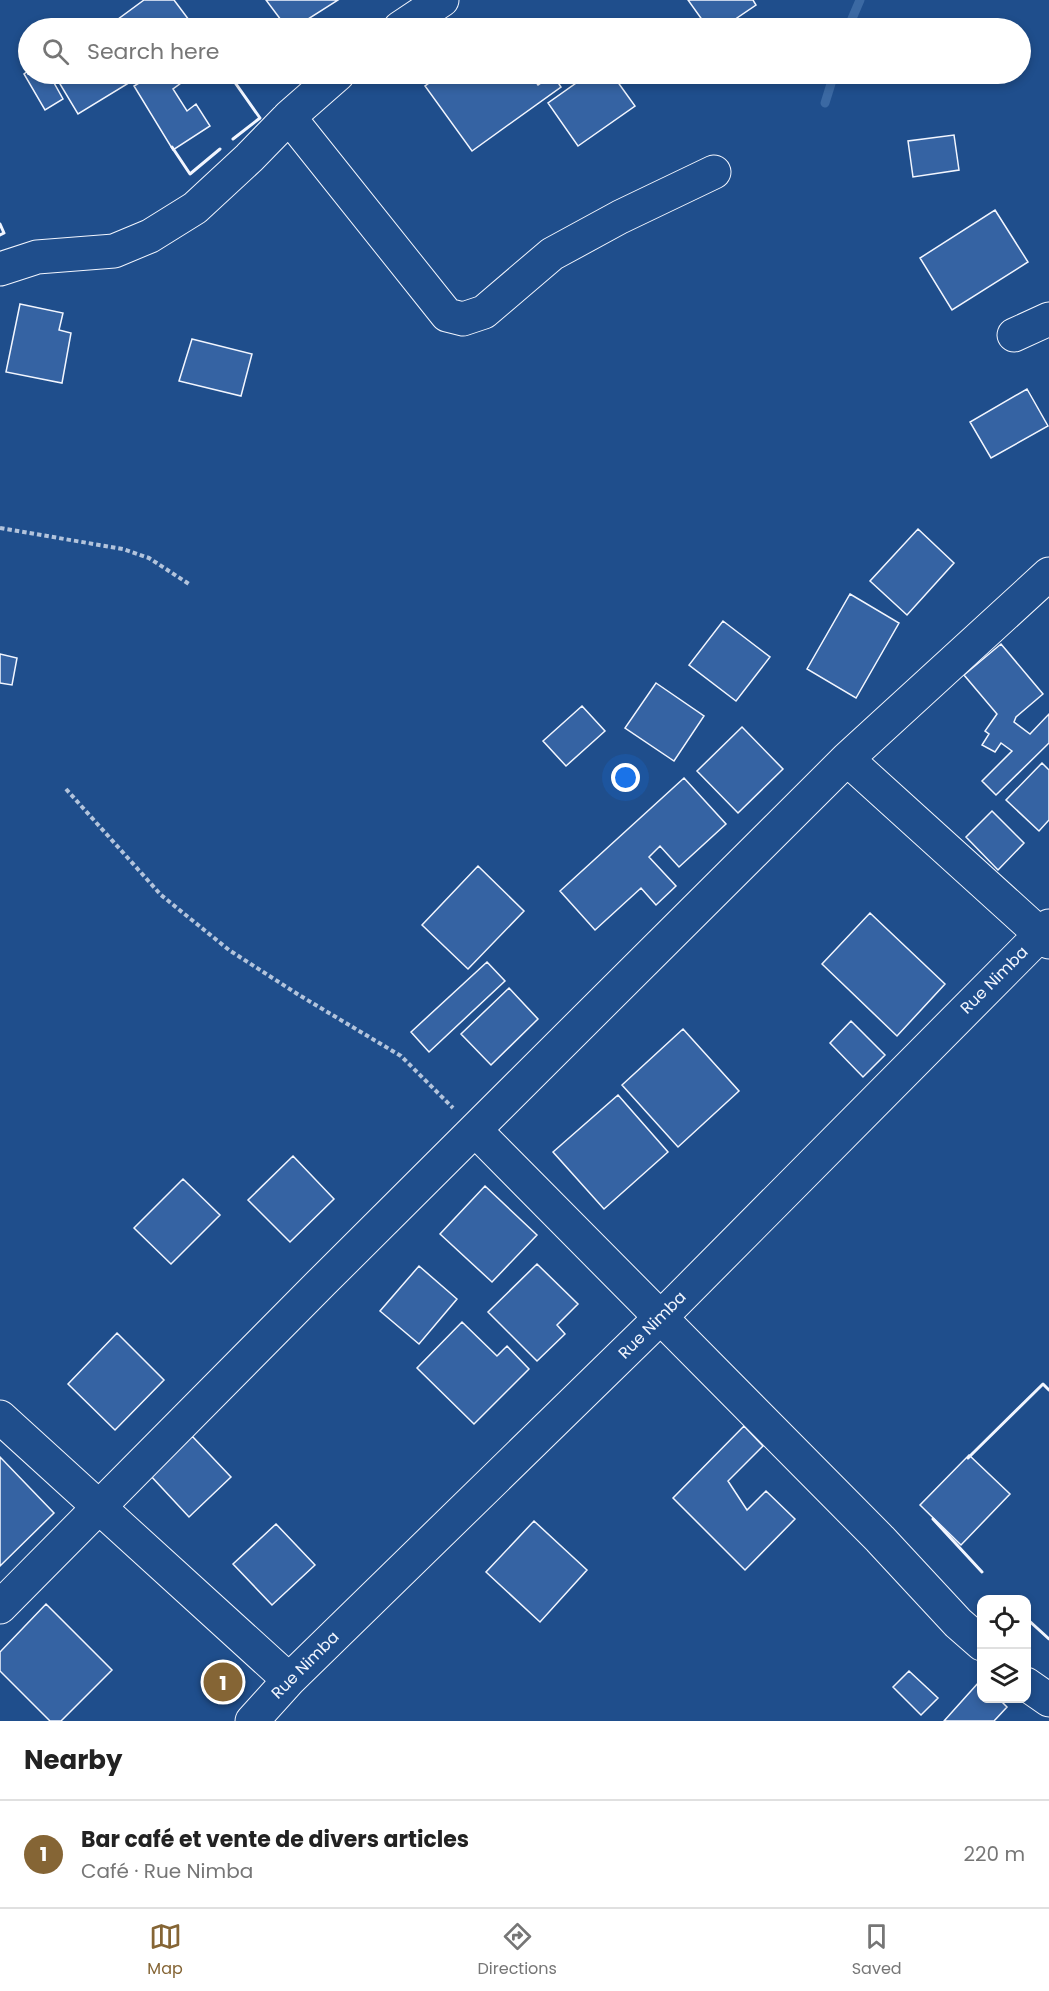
<!DOCTYPE html>
<html lang="en">
<head>
<meta charset="utf-8">
<style>
  body { margin:0; font-family:Poppins,sans-serif; background:#f2f2f2; color:#222 }
  .controls { position:absolute; right:18px; bottom:18px; display:grid; overflow:hidden; border-radius:12px; box-shadow:0 3px 9px #0003 }
  .controls button { width:54px; height:54px; display:grid; place-items:center; padding:0; border:0; border-bottom:2px solid #e0e0e0; background:#fff; color:#222; font:30px sans-serif }
  .you { position:absolute; left:626px; top:778px; width:21px; height:21px; margin:-15px; border:4px solid #fff; border-radius:50%; background:#1a73e8; box-shadow:0 0 0 9px #1a73e833 }
  .badge { display:grid; place-items:center; width:39px; height:39px; border-radius:50%; background:#856535; color:#fff; font-size:20px; font-weight:700 }
  .pin { position:absolute; translate:-50% -50%; border:3px solid #fff; box-shadow:0 2px 6px #0006 }
  .list { margin:0; padding:0; list-style:none }
  h2 { display:flex; justify-content:space-between; align-items:center; height:78px; margin:0; padding:0 24px; font-size:26px }
  h2 small { font-size:20px; font-weight:400; color:#767676 }
  .list li { display:grid; grid-template-columns:39px 1fr auto; gap:18px; align-items:center; box-sizing:border-box; height:108px; padding:0 24px; border-top:2px solid #e0e0e0 }
  .list b { display:block; font-size:22px; white-space:nowrap }
  .list p { margin:0; font-size:20px; white-space:nowrap; color:#767676 }
  .list em { font-size:20px; font-style:normal; color:#767676 }
  .icon { flex:none; width:33px; height:33px; fill:none; stroke:currentColor; stroke-width:2; stroke-linecap:round; stroke-linejoin:round }
  .map { position:relative; flex:none; width:1049px; height:1721px; overflow:hidden }
  .search { position:absolute; background:#fff; box-shadow:0 3px 9px #0003; left:18px; right:18px; top:18px; height:66px; display:flex; align-items:center; gap:15px; box-sizing:border-box; padding:0 21px; border-radius:33px; color:#767676; font-size:22px }
  .sheet { height:186px; background:#fff }
  nav { display:flex; justify-content:space-around; align-items:center; box-sizing:border-box; height:84px; border-top:2px solid #e0e0e0; background:#fff; font-size:16px; color:#767676 }
  nav a { display:grid; justify-items:center; gap:3px }
  nav .on { color:#856535 }
  .map>svg:first-child { display:block }
</style>
</head>
<body>
<div class="map">
<svg width="1049" height="1721" viewBox="0 0 1049 1721">
  <rect width="100%" height="100%" fill="#1f4e8c"/>
  <g fill="none" stroke-linecap="round" stroke-linejoin="round">
    <!-- stream -->
    <path stroke="#3b69a3" stroke-width="9" d="M848,28L860,0
      M825,103L834,74"/>
  </g>
  <!-- building -->
  <path fill="#3563a3" stroke="#f2f6ff" stroke-width="1.5" d="M144,0H174L195,28H106Z
    M266,0H338L294,28H287Z
    M688,0H753L756,5L722,28H708Z
    M28,71V74H49L63,99L45,110L24,74Z
    M54,74H128L132,81L78,114Z
    M154,74H175L181,83L173,89L187,111L196,104L210,126L173,150L134,86Z
    M442,74H530L538,85L553,75L561,87L472,151L425,86Z
    M589,74H612L635,106L578,146L548,103Z
    M954,135L959,170L913,177L908,141Z
    M995,210L1028,262L952,310L920,258Z
    M20,304L63,313L59,330L71,333L62,383L6,372Z
    M192,339L252,354L241,396L179,381Z
    M1027,389L1048,426L991,458L970,422Z
    M918,529L954,563L907,615L870,581Z
    M850,594L899,623L856,698L807,669Z
    M723,621L770,657L736,701L689,665Z
    M1001,644L1043,694L1016,717L1014,722L1030,734L1049,714V743L996,795L982,781L1012,751L1001,743L995,752L982,745L989,734L985,731L997,714L964,675Z
    M0,654L17,658L12,685L0,683Z
    M656,683L704,716L674,761L625,728Z
    M582,706L605,731L566,766L543,741Z
    M742,727L783,769L738,813L697,771Z
    M1042,763L1049,770V820L1039,831L1006,800Z
    M684,778L726,824L679,867L660,846L649,857L676,886L656,905L641,888L595,930L560,891Z
    M992,811L1024,843L998,870L966,837Z
    M478,866L524,911L468,969L422,925Z
    M870,913L945,984L897,1036L822,964Z
    M487,962L505,981L429,1052L411,1032Z
    M509,988L538,1019L491,1065L461,1034Z
    M851,1021L885,1055L863,1077L830,1043Z
    M683,1029L739,1091L678,1147L622,1085Z
    M618,1095L668,1152L604,1209L553,1152Z
    M293,1156L334,1199L290,1242L248,1200Z
    M183,1179L220,1215L171,1264L134,1228Z
    M485,1186L537,1235L492,1282L440,1234Z
    M537,1264L578,1304L557,1325L565,1334L537,1361L488,1312Z
    M419,1266L457,1299L419,1344L380,1311Z
    M462,1322L497,1356L507,1346L529,1369L474,1424L417,1368Z
    M117,1333L164,1380L115,1430L68,1384Z
    M744,1426L763,1446L728,1481L747,1510L766,1491L795,1519L745,1570L673,1498Z
    M192,1436L231,1477L189,1517L150,1475Z
    M969,1455L1010,1494L961,1545L920,1505Z
    M0,1457L54,1513L0,1566Z
    M534,1521L587,1570L540,1622L486,1572Z
    M276,1524L315,1565L272,1605L233,1564Z
    M46,1604L112,1670L61,1721H50L0,1671V1652Z
    M909,1671L938,1698L921,1715L893,1687Z
    M979,1682L982,1684V1698H998L1007,1707L994,1721H944Z"/>
  <g fill="none" stroke-linecap="round" stroke-linejoin="round">
    <defs>
      <path id="minor" d="M400,28L442,0
        M289,117L447,315L463,319L484,312L552,254L620,217L714,172
        M0,269L37,257L114,251L150,236L195,208L249,158L289,117L338,74
        M1014,335L1049,319
        M847,759L1049,942
        M475,1130L880,1539L958,1623L982,1644
        M0,1417L289,1680
        M0,1607L323,1281L847,759L1049,574
        M1026,1684L1049,1700
        M252,1721L289,1680L661,1317L1049,926"/>
    </defs>
    <!-- minor casing -->
    <use href="#minor" stroke="#f2f6ff" stroke-width="35"/>
    <!-- path -->
    <path stroke="#b3c4dc" stroke-width="4" stroke-dasharray="4.5 3" stroke-linecap="butt" d="M0,528L123,549L149,558L189,584
      M66,789L161,895L229,950L299,995L401,1056L453,1108"/>
    <!-- minor -->
    <use href="#minor" stroke="#1f4e8c" stroke-width="33"/>
    <!-- wall -->
    <path stroke="#f2f6ff" stroke-width="3" d="M229,74L260,118L233,139
      M138,82L149,74
      M172,147L190,174L220,149
      M0,224L4,233L0,235
      M968,1458L1043,1384L1049,1390
      M933,1519L982,1572
      M1005,1598L1007,1600
      M1026,1618L1049,1639"/>
  </g>
  <g text-anchor="middle" dominant-baseline="central" stroke-width="4.5" stroke-linejoin="round" paint-order="stroke">
    <!-- street labels -->
    <g font-size="16" fill="#f2f6ff" stroke="#1f4e8c">
      <text transform="translate(994 980) rotate(-45)">Rue Nimba</text>
      <text transform="translate(652 1325) rotate(-45)">Rue Nimba</text>
      <text transform="translate(305 1665) rotate(-45)">Rue Nimba</text>
    </g>
  </g>
</svg>
<div class="controls">
<button><svg class="icon" aria-label="locate" viewBox="0 0 24 24"><circle cx="12" cy="12" r="6"/><path d="M12 2v4M12 18v4M2 12h4M18 12h4"/></svg></button>
<button><svg class="icon" aria-label="layers" viewBox="0 0 24 24"><path d="M12 4l9 5-9 5-9-5zM3 14l9 5 9-5"/></svg></button>
</div>
<div class="you"></div>
<div class="pin badge" style="left:223px;top:1682px">1</div>
<div class="search"><svg class="icon" aria-label="search" viewBox="0 0 24 24"><circle cx="10" cy="10" r="6"/><path d="M15 15l6 6"/></svg>Search here</div>
</div>
<section class="sheet">
<h2>Nearby<small></small></h2>
<ul class="list">
<li><span class="badge">1</span><div><b>Bar café et vente de divers articles</b><p>Café · Rue Nimba</p></div><em>220 m</em></li>
</ul>
</section>
<nav>
<a class="on"><svg class="icon" aria-label="map" viewBox="0 0 24 24"><path d="M3 6l6-2 6 2 6-2v14l-6 2-6-2-6 2zM9 4v14M15 6v14"/></svg>Map</a>
<a><svg class="icon" aria-label="directions" viewBox="0 0 24 24"><path d="M12 3l9 9-9 9-9-9zM9 14v-3h6M13 9l2 2-2 2"/></svg>Directions</a>
<a><svg class="icon" aria-label="saved" viewBox="0 0 24 24"><path d="M7 4h10v16l-5-4-5 4z"/></svg>Saved</a>
</nav>
</body>
</html>
